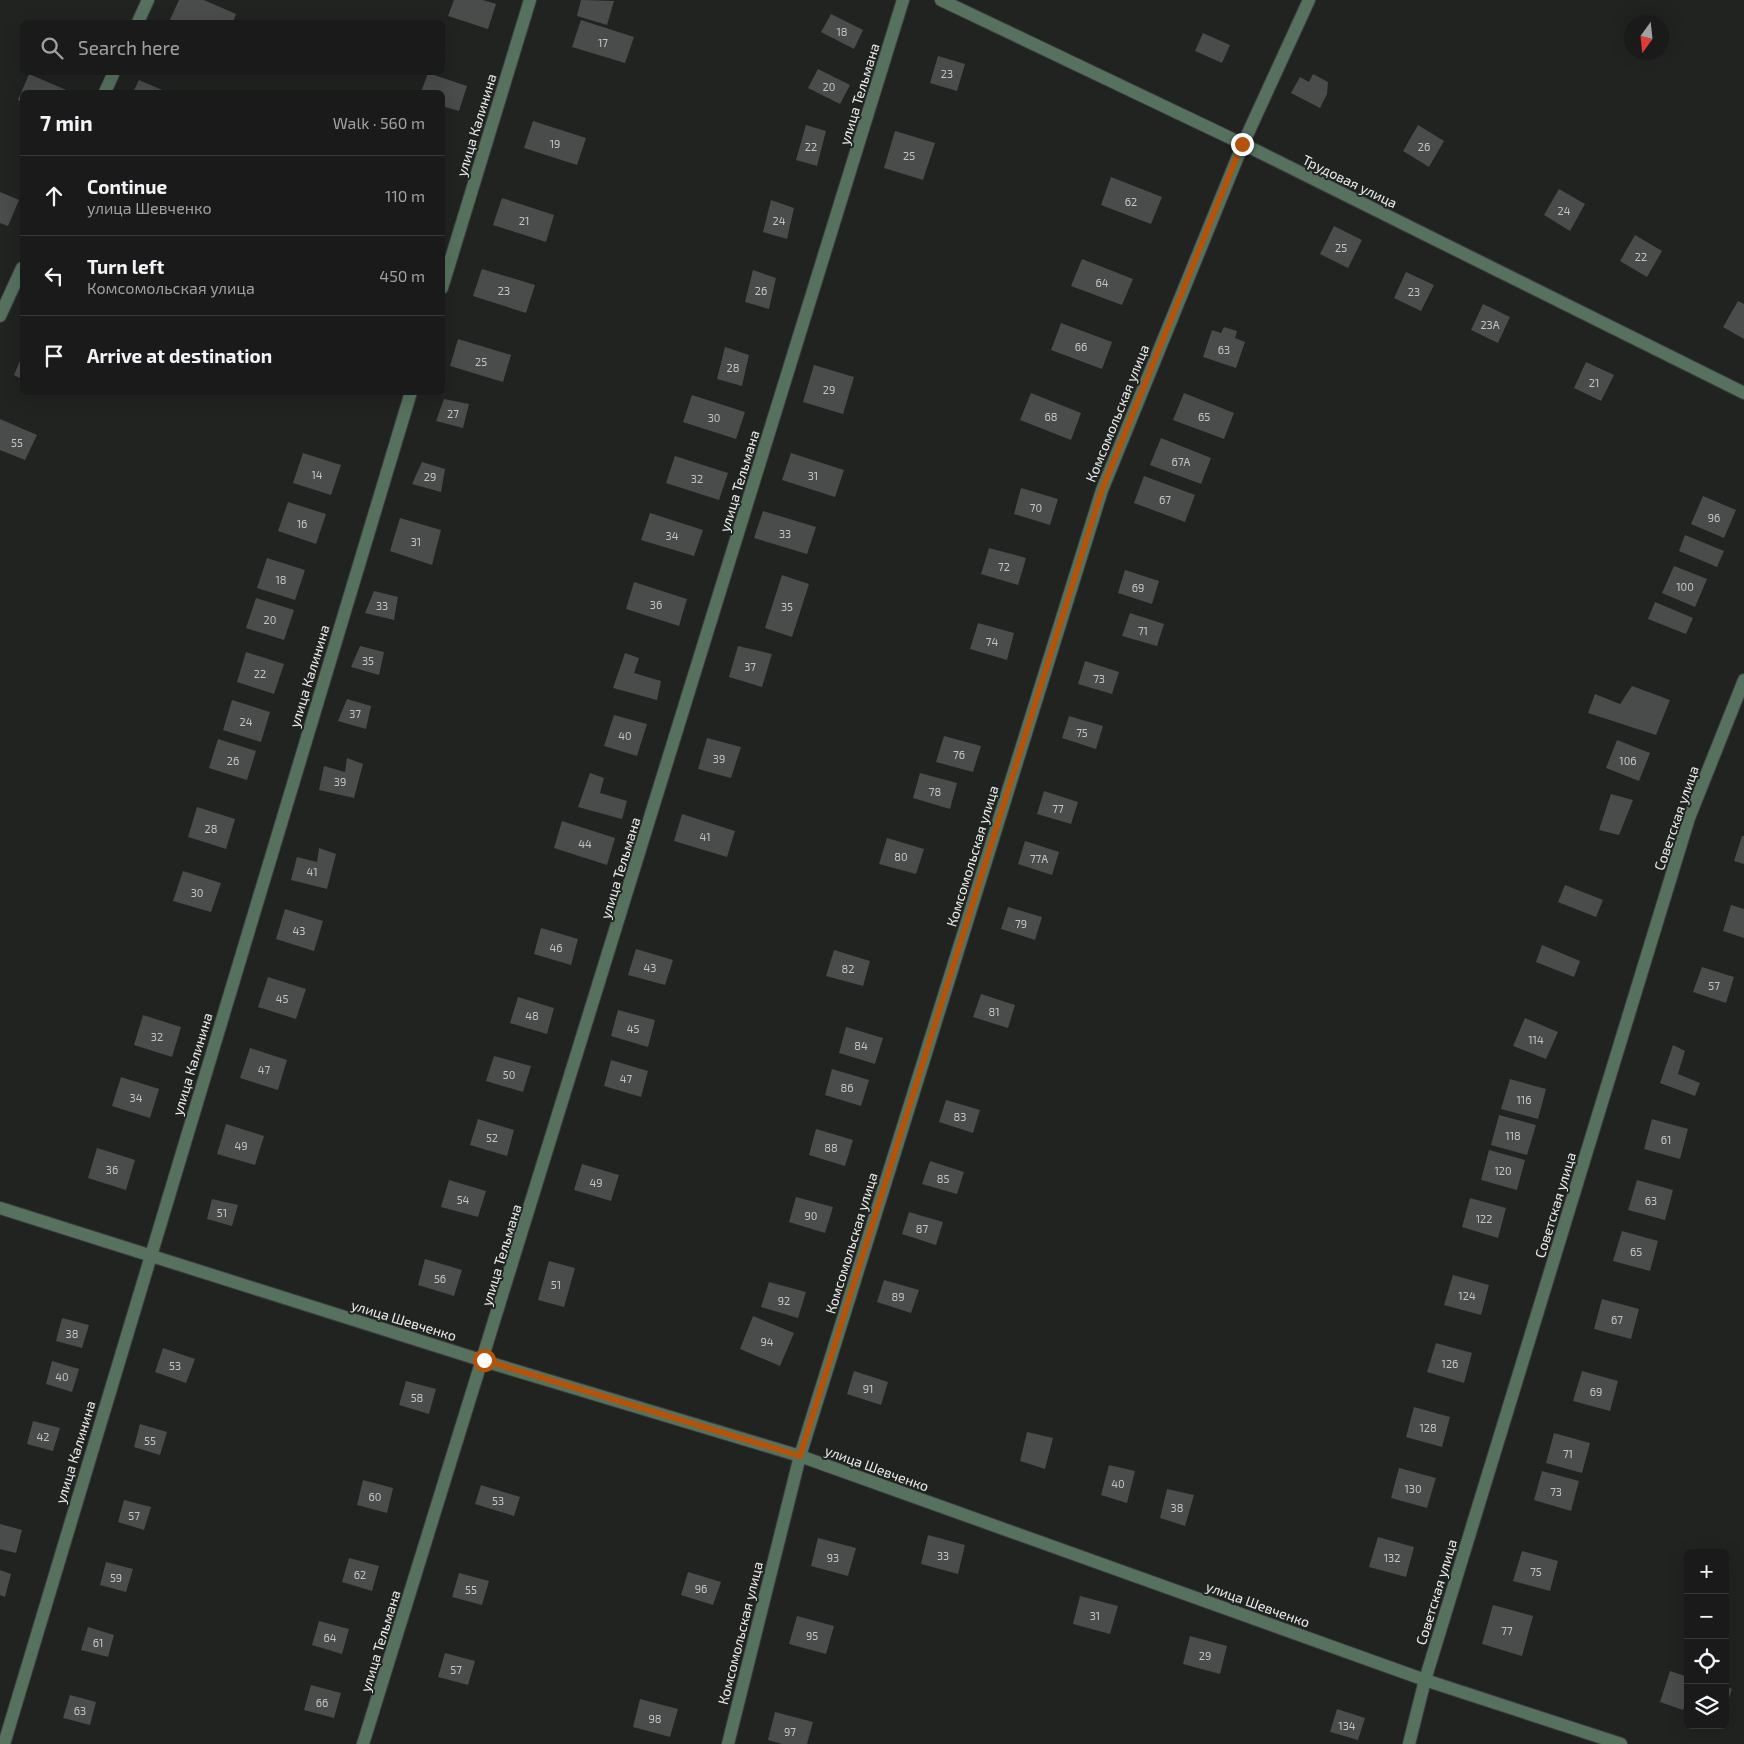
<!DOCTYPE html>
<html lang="en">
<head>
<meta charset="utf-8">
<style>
  body { margin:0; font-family:"Exo 2",sans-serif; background:#222322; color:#f1f3f6 }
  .controls { position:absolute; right:15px; bottom:15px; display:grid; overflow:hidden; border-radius:8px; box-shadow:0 5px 20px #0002 }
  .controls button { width:45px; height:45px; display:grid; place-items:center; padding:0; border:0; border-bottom:1px solid #373838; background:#191a19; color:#f1f3f6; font:25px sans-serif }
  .compass { position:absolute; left:1624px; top:15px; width:45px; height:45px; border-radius:50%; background:#191a19; box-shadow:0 5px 20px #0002; rotate:195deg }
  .stop { position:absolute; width:15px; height:15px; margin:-11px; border:4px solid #b45309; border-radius:50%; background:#fff }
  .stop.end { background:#b45309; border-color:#fff; box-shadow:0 1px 5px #0008 }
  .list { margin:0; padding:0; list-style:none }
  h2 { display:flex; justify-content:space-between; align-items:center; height:65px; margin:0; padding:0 20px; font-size:21px }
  h2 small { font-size:16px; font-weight:400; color:#9fa1a2 }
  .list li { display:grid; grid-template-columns:32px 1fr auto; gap:15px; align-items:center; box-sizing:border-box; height:80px; padding:0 20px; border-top:1px solid #373838 }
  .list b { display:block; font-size:19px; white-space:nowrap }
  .list p { margin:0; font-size:16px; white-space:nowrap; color:#9fa1a2 }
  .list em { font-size:16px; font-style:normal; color:#9fa1a2 }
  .icon { flex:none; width:28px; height:28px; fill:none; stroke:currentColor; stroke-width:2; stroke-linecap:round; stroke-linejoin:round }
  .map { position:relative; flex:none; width:1744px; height:1744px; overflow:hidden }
  .search { position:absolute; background:#191a19; box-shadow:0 5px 20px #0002; left:20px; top:20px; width:425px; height:55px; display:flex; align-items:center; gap:12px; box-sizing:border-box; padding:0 18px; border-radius:8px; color:#9fa1a2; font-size:19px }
  .panel { position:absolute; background:#191a19; box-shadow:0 5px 20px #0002; left:20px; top:90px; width:425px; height:305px; border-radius:8px }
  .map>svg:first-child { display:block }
</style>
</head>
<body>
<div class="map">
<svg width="1744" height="1744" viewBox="0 0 1744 1744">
  <rect width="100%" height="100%" fill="#212321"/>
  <!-- building -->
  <path fill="#494c4a" d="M179,0H204L236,14L233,22H169Z
    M454,0H483L496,4L488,29L448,16Z
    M581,0L614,1L607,25L577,16Z
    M831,14L863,30L854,49L821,32Z
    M581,20L634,37L625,63L572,47Z
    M1203,33L1230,45L1222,63L1195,51Z
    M938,56L965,64L957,91L930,83Z
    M818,69L850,85L840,104L808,88Z
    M428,73L467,86L459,111L442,106V92H421Z
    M29,74L71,92H22V102L18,100Z
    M1313,74L1328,82L1327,94L1320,108L1291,93L1300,77L1309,82Z
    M139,80L167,92H133Z
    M533,121L586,138L577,165L524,148Z
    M806,125L826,131L817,166L796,160Z
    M1418,125L1444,141L1429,167L1403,151Z
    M895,131L935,143L923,180L884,168Z
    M1111,177L1162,197L1151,224L1101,205Z
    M1559,189L1585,204L1570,231L1544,215Z
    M0,192L19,200L8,226L0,223Z
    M502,198L554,215L546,242L493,225Z
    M771,200L794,208L787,239L763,232Z
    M1334,226L1362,240L1348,268L1320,254Z
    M1635,235L1662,251L1647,277L1620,261Z
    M1082,259L1133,279L1122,305L1071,286Z
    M482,269L535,285L526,313L473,296Z
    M753,270L776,278L769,309L745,302Z
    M1406,272L1434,285L1421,311L1394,298Z
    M1738,301L1744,304V339L1723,327Z
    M1483,304L1510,317L1498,343L1471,330Z
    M1061,323L1112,342L1102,369L1051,350Z
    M1224,327L1237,331L1235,338L1245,342L1236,368L1203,357L1212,330L1221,333Z
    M458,339L511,355L503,382L450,366Z
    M725,347L749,355L742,386L717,379Z
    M22,356V379L14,375Z
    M1586,362L1614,375L1601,401L1574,388Z
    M814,365L854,377L843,414L803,402Z
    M1031,393L1081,413L1071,440L1020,420Z
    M1184,393L1234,413L1224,439L1173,420Z
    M692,395L745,412L736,439L683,422Z
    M444,399L469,404L463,428L436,421Z
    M0,419L37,435L25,460L0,450Z
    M1161,438L1211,458L1201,484L1150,465Z
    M303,453L341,465L331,495L293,483Z
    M791,453L844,470L835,497L782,480Z
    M675,456L728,473L719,500L666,483Z
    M422,462L445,469L441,492L412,484Z
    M1144,476L1195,495L1185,522L1134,503Z
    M1021,488L1058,499L1050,525L1014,514Z
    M1703,496L1736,510L1724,538L1691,524Z
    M288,502L326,514L316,544L278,531Z
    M763,511L816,527L807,554L754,538Z
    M650,513L703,530L694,556L641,540Z
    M400,518L441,530L432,565L390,551Z
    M1685,535L1724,551L1717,567L1679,551Z
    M989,548L1026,558L1018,585L981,574Z
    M267,558L305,570L295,600L257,588Z
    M1674,566L1707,579L1695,607L1662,593Z
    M1125,570L1159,581L1152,604L1118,593Z
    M782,575L809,584L792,637L765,628Z
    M634,582L687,599L679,626L626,609Z
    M374,591L398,597L394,620L365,613Z
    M256,598L294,610L284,640L246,628Z
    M1655,602L1693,618L1686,634L1648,619Z
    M1130,613L1164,624L1157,646L1122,636Z
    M978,623L1014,633L1007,660L970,649Z
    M360,646L384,652L379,675L351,667Z
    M738,646L772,654L762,687L729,677Z
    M246,652L284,664L274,694L237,682Z
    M625,653L639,658L634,673L661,681L657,700L613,688Z
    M1085,661L1119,672L1112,694L1078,684Z
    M1632,686L1670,700L1656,735L1588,713L1595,694L1620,704Z
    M347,699L371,706L366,729L338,721Z
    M232,700L270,712L261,742L223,730Z
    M614,715L647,724L637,756L604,746Z
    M1069,716L1103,726L1096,749L1062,738Z
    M944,736L981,746L973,772L936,762Z
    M707,738L741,747L731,778L698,769Z
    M218,739L256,751L247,780L209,768Z
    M1617,740L1650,753L1639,781L1606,768Z
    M347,758L363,764L354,798L319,790L324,766L345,772Z
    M590,773L604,778L600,793L627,801L622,819L578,807Z
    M920,773L957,783L950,809L913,798Z
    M1044,791L1078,802L1071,824L1037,814Z
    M1611,794L1633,800L1619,835L1599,830Z
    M197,807L235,819L226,849L188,837Z
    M682,814L735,831L727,857L674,841Z
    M562,821L615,838L607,865L554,848Z
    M1742,836H1744V864L1734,861Z
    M887,838L924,849L916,874L879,864Z
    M1025,841L1059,852L1052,875L1018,864Z
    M319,848L336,854L327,889L291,880L297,857L317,862Z
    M183,871L221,883L211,912L173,901Z
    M1565,885L1603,900L1596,917L1558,902Z
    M1731,905L1744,909V938L1723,931Z
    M1008,907L1042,917L1035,940L1001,929Z
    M285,909L323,921L314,951L276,939Z
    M541,928L578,939L571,965L534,954Z
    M1542,945L1580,961L1574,977L1536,962Z
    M636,949L673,960L665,985L628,975Z
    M834,950L870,961L863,986L826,976Z
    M1702,967L1734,977L1726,1003L1693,992Z
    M268,977L306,989L296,1019L258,1007Z
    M981,994L1015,1005L1008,1028L973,1017Z
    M518,997L554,1008L547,1034L510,1023Z
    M618,1010L655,1020L648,1047L611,1036Z
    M143,1015L181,1027L172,1057L134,1045Z
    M1525,1018L1558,1032L1546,1059L1513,1046Z
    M846,1027L883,1038L875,1064L839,1053Z
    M1673,1045L1685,1051L1678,1074L1700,1083L1695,1096L1660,1083Z
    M250,1048L287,1060L278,1090L240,1078Z
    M494,1056L531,1066L523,1092L486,1081Z
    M611,1060L648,1071L641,1097L604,1086Z
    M832,1069L869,1080L861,1106L825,1095Z
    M121,1077L159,1089L150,1118L112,1106Z
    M1510,1079L1546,1089L1538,1119L1501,1109Z
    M946,1100L980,1110L973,1133L939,1122Z
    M1499,1115L1536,1125L1527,1155L1491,1145Z
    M478,1119L514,1130L507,1156L470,1145Z
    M1652,1119L1688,1129L1680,1159L1644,1149Z
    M226,1124L264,1136L255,1165L217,1154Z
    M816,1129L853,1140L845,1166L809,1155Z
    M97,1148L135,1160L126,1190L88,1178Z
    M1489,1150L1525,1160L1517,1190L1481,1180Z
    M930,1161L964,1172L957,1194L922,1184Z
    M582,1164L619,1175L611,1201L574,1190Z
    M449,1180L486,1191L478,1217L441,1207Z
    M1637,1180L1673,1190L1665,1220L1628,1210Z
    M796,1197L833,1207L825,1233L789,1222Z
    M1470,1198L1506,1208L1498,1238L1462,1227Z
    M212,1199L238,1205L232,1226L207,1219Z
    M909,1212L943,1222L936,1245L902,1234Z
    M1622,1231L1658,1241L1650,1271L1613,1261Z
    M425,1259L462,1270L454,1296L418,1285Z
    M549,1261L575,1268L564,1307L538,1300Z
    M1453,1275L1489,1285L1481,1315L1444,1305Z
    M884,1280L919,1290L911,1313L877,1302Z
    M769,1282L806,1292L798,1318L761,1307Z
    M1602,1299L1639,1309L1631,1339L1594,1329Z
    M753,1316L794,1333L780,1366L740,1349Z
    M62,1318L89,1325L82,1348L56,1341Z
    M1436,1343L1472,1353L1464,1383L1427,1372Z
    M163,1348L195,1359L186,1383L155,1372Z
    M52,1361L79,1369L72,1392L46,1384Z
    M854,1371L888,1382L881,1405L847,1394Z
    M1582,1371L1618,1381L1610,1411L1573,1401Z
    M406,1381L436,1389L429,1414L399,1405Z
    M1414,1407L1450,1417L1442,1447L1406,1437Z
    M33,1421L60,1428L53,1451L27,1444Z
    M140,1424L167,1432L160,1455L134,1447Z
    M1027,1432L1053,1438L1045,1469L1020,1461Z
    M1554,1433L1590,1443L1582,1473L1546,1463Z
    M1109,1465L1135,1471L1127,1503L1101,1495Z
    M1399,1468L1436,1478L1427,1508L1391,1498Z
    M1542,1471L1579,1481L1571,1511L1534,1500Z
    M363,1480L393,1488L387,1513L357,1505Z
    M481,1485L520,1497L514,1516L475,1504Z
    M1167,1489L1194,1495L1185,1526L1160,1518Z
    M124,1500L151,1507L144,1530L118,1522Z
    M0,1524L22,1530L16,1553L0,1549Z
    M928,1535L965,1545L958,1574L921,1564Z
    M1378,1537L1414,1547L1406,1577L1369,1567Z
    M818,1538L856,1548L848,1576L811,1566Z
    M1522,1551L1558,1561L1550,1591L1513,1581Z
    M349,1558L379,1566L372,1591L342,1582Z
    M106,1562L133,1569L126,1592L100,1585Z
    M0,1570L11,1574L5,1597L0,1595Z
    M688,1572L721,1582L713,1605L681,1595Z
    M459,1573L489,1581L482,1605L452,1597Z
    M1080,1596L1118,1606L1110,1634L1073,1624Z
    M1493,1605L1533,1616L1522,1656L1482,1644Z
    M797,1616L834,1626L826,1654L789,1644Z
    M319,1621L349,1629L342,1654L312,1645Z
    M88,1627L114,1635L108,1657L81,1650Z
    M1190,1636L1227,1646L1220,1674L1183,1664Z
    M445,1653L475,1661L468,1685L438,1677Z
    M1670,1671L1688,1677V1697L1683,1710L1660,1702Z
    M311,1685L341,1693L334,1718L304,1710Z
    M1725,1686L1732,1689L1726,1707H1725Z
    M70,1695L96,1702L90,1725L63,1718Z
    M640,1699L678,1709L670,1737L633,1727Z
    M1337,1709L1365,1718L1358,1740L1330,1732Z
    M775,1712L813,1722L807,1744H782L768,1740Z"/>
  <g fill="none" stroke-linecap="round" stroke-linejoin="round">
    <defs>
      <path id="minor" d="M941,0L1243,144L1744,393
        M138,22L148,0
        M105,92L114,72
        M442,288L530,0
        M0,316L22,268
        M0,1208L484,1361L800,1456L1425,1680L1621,1744
        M4,1744L411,392
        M363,1744L903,0
        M728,1744L800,1456L1102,490L1243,144L1309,0
        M1409,1744L1425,1680L1689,818L1744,680"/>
    </defs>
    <!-- minor casing -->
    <use href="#minor" stroke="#3d3f3e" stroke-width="14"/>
    <!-- minor -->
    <use href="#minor" stroke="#56725f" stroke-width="12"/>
  </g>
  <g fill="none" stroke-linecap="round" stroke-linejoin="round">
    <!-- route -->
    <path stroke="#b45309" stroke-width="6" d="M484,1360L800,1456L1102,490L1242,144"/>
  </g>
  <g text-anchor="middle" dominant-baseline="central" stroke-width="4" stroke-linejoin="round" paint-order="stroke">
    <!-- number labels -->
    <g font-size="11" fill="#c3c6c4">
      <text x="842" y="31">18</text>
      <text x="603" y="42">17</text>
      <text x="947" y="73">23</text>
      <text x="829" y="86">20</text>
      <text x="555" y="143">19</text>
      <text x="811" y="146">22</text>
      <text x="1424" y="146">26</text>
      <text x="909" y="155">25</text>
      <text x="1131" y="201">62</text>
      <text x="1564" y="210">24</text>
      <text x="524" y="220">21</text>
      <text x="779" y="220">24</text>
      <text x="1341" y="247">25</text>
      <text x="1641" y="256">22</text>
      <text x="1102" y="282">64</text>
      <text x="504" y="290">23</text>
      <text x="761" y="290">26</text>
      <text x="1414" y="291">23</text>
      <text x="1490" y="324">23А</text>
      <text x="1081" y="346">66</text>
      <text x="1224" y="349">63</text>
      <text x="481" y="361">25</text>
      <text x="733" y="367">28</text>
      <text x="1594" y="382">21</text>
      <text x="829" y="389">29</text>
      <text x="453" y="413">27</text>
      <text x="1051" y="416">68</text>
      <text x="1204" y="416">65</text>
      <text x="714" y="417">30</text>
      <text x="17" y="442">55</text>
      <text x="1181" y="461">67А</text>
      <text x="317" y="474">14</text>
      <text x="813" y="475">31</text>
      <text x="430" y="476">29</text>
      <text x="697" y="478">32</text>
      <text x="1165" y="499">67</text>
      <text x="1036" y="507">70</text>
      <text x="1714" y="517">96</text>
      <text x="302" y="523">16</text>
      <text x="785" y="533">33</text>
      <text x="672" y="535">34</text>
      <text x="416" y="541">31</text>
      <text x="1004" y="566">72</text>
      <text x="281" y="579">18</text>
      <text x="1685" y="586">100</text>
      <text x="1138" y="587">69</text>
      <text x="656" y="604">36</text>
      <text x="382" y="605">33</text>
      <text x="787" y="606">35</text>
      <text x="270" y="619">20</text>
      <text x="1143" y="630">71</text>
      <text x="992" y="641">74</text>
      <text x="368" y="660">35</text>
      <text x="750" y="666">37</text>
      <text x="260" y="673">22</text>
      <text x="1099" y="678">73</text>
      <text x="355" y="713">37</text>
      <text x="246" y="721">24</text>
      <text x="1082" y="732">75</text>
      <text x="625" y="735">40</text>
      <text x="959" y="754">76</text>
      <text x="719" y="758">39</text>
      <text x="233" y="760">26</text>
      <text x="1628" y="760">106</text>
      <text x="340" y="781">39</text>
      <text x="935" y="791">78</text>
      <text x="1058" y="808">77</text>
      <text x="211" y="828">28</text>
      <text x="705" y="836">41</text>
      <text x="585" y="843">44</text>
      <text x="901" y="856">80</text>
      <text x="1039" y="858">77А</text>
      <text x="312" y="871">41</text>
      <text x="197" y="892">30</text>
      <text x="1021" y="923">79</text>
      <text x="299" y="930">43</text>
      <text x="556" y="947">46</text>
      <text x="650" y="967">43</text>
      <text x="848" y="968">82</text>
      <text x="1714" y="985">57</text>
      <text x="282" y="998">45</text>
      <text x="994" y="1011">81</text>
      <text x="532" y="1015">48</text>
      <text x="633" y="1028">45</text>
      <text x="157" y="1036">32</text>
      <text x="1536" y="1039">114</text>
      <text x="861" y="1045">84</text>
      <text x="264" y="1069">47</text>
      <text x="509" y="1074">50</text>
      <text x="626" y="1078">47</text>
      <text x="847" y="1087">86</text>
      <text x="136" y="1097">34</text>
      <text x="1524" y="1099">116</text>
      <text x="960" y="1116">83</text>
      <text x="1513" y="1135">118</text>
      <text x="492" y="1137">52</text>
      <text x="1666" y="1139">61</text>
      <text x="241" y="1145">49</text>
      <text x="831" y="1147">88</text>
      <text x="112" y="1169">36</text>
      <text x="1503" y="1170">120</text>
      <text x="943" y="1178">85</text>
      <text x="596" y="1182">49</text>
      <text x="463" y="1199">54</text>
      <text x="1651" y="1200">63</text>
      <text x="222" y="1212">51</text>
      <text x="811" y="1215">90</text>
      <text x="1484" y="1218">122</text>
      <text x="922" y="1228">87</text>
      <text x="1636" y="1251">65</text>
      <text x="440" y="1278">56</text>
      <text x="556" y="1284">51</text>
      <text x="1467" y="1295">124</text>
      <text x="898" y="1296">89</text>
      <text x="784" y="1300">92</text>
      <text x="1617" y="1319">67</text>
      <text x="72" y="1333">38</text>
      <text x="767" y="1341">94</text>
      <text x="1450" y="1363">126</text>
      <text x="175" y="1365">53</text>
      <text x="62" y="1376">40</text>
      <text x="868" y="1388">91</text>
      <text x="1596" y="1391">69</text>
      <text x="417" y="1397">58</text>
      <text x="1428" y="1427">128</text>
      <text x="43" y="1436">42</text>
      <text x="150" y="1440">55</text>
      <text x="1568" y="1453">71</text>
      <text x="1118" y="1483">40</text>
      <text x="1413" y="1488">130</text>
      <text x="1556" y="1491">73</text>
      <text x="375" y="1496">60</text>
      <text x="498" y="1500">53</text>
      <text x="1177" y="1507">38</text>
      <text x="134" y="1515">57</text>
      <text x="943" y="1555">33</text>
      <text x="833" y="1557">93</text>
      <text x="1392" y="1557">132</text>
      <text x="1536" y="1571">75</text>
      <text x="360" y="1574">62</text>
      <text x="116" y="1577">59</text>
      <text x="701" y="1588">96</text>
      <text x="471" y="1589">55</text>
      <text x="1095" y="1615">31</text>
      <text x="1507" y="1630">77</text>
      <text x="812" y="1635">95</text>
      <text x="330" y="1637">64</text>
      <text x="98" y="1642">61</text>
      <text x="1205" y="1655">29</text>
      <text x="456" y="1669">57</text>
      <text x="322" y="1702">66</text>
      <text x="80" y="1710">63</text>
      <text x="655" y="1718">98</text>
      <text x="1347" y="1725">134</text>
      <text x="790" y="1731">97</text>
    </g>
    <!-- street labels -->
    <g font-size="14" fill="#eceeed" stroke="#212321">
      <text transform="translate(859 94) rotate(-73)">улица Тельмана</text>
      <text transform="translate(476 125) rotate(-73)">улица Калинина</text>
      <text transform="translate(1350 181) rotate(26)">Трудовая улица</text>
      <text transform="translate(1117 413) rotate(-68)">Комсомольская улица</text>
      <text transform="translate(739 481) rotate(-73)">улица Тельмана</text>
      <text transform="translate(309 676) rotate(-73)">улица Калинина</text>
      <text transform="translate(1676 818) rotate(-71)">Советская улица</text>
      <text transform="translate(972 856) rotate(-73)">Комсомольская улица</text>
      <text transform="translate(620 868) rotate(-73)">улица Тельмана</text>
      <text transform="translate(192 1064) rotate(-73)">улица Калинина</text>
      <text transform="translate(1555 1205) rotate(-73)">Советская улица</text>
      <text transform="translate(851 1243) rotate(-73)">Комсомольская улица</text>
      <text transform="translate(501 1255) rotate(-73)">улица Тельмана</text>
      <text transform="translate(404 1320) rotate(17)">улица Шевченко</text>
      <text transform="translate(75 1452) rotate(-73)">улица Калинина</text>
      <text transform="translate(877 1468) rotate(20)">улица Шевченко</text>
      <text transform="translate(1436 1592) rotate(-73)">Советская улица</text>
      <text transform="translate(1258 1604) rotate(20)">улица Шевченко</text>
      <text transform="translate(740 1633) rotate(-76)">Комсомольская улица</text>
      <text transform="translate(380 1641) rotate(-73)">улица Тельмана</text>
    </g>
  </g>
</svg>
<div class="controls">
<button>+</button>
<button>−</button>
<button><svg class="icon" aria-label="locate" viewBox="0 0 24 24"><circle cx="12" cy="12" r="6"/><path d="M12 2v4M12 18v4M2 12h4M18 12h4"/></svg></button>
<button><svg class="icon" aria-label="layers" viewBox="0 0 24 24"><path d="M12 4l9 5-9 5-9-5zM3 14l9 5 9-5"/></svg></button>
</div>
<svg class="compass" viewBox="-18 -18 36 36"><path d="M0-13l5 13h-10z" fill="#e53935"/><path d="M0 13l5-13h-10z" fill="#9fa1a2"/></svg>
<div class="stop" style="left:484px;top:1360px"></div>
<div class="stop end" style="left:1242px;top:144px"></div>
<div class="search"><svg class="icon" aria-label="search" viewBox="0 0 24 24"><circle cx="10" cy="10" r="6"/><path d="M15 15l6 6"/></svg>Search here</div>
<section class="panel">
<h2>7 min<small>Walk · 560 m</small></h2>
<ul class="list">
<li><svg class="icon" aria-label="ahead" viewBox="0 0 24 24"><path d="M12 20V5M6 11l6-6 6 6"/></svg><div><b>Continue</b><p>улица Шевченко</p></div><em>110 m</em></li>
<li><svg class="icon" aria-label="left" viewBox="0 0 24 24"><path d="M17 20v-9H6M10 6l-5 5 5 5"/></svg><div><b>Turn left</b><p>Комсомольская улица</p></div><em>450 m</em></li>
<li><svg class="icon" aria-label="arrive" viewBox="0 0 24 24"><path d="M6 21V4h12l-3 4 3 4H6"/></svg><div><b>Arrive at destination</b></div></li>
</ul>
</section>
</div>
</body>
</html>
